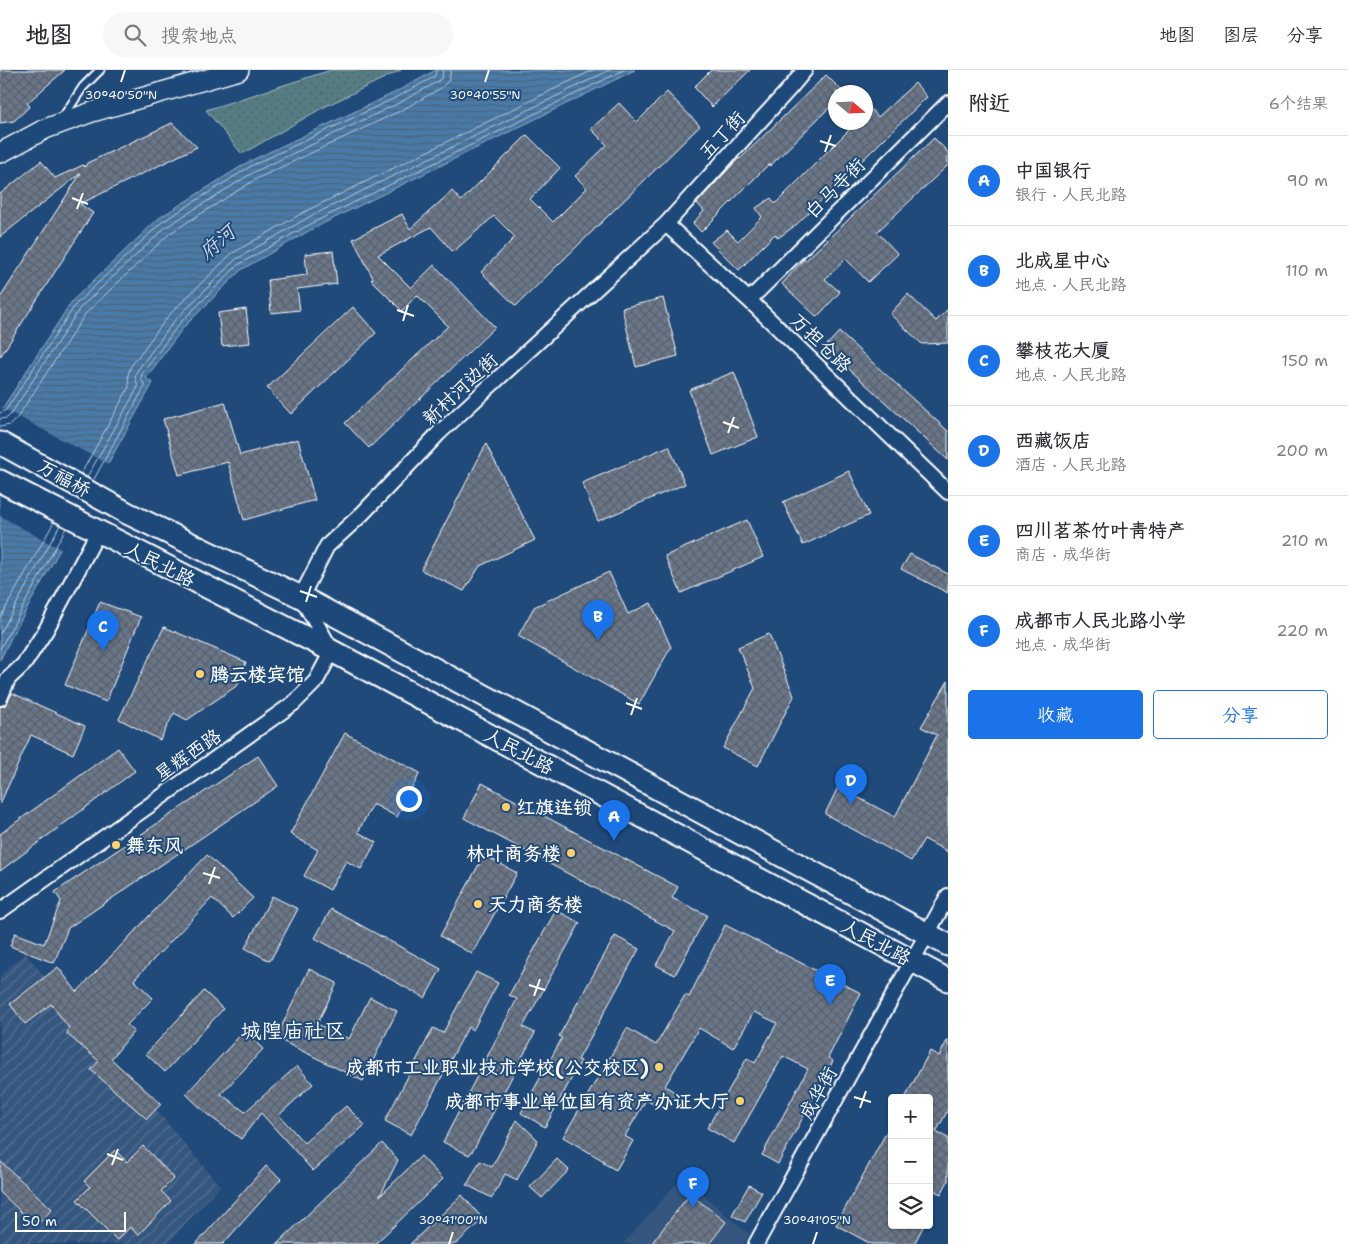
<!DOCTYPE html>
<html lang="zh">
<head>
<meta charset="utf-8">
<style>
  body { margin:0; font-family:"Shantell Sans","LXGW WenKai TC",sans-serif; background:#f7f7f7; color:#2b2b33 }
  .controls { position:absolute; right:15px; bottom:15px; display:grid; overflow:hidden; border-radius:5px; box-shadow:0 1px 4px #0004 }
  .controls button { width:45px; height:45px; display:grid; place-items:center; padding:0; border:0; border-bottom:1px solid #e1e1e2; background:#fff; color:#2b2b33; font:25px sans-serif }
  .compass { position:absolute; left:828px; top:15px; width:45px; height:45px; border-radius:50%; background:#fff; box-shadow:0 1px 4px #0004; rotate:109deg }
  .scale { position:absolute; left:15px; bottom:12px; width:111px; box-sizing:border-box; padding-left:5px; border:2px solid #fff; border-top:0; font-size:14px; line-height:18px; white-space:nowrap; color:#fff; -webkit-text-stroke:4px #1f4a7a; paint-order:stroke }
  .you { position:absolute; left:408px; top:728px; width:18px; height:18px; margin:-12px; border:4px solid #fff; border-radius:50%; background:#1a73e8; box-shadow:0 0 0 8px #1a73e833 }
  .badge { display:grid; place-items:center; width:32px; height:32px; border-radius:50%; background:#1a73e8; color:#fff; font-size:16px; font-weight:700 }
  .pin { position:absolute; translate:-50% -41px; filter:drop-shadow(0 1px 2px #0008) }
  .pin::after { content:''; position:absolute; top:26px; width:18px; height:15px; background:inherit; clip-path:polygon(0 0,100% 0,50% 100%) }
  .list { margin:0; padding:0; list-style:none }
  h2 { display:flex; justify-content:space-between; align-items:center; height:65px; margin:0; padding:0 20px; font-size:21px }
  h2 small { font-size:16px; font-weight:400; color:#7c7c81 }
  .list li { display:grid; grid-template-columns:32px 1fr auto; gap:15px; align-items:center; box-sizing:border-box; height:90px; padding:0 20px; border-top:1px solid #e1e1e2 }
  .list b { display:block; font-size:19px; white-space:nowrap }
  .list p { margin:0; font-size:16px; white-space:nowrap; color:#7c7c81 }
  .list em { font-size:16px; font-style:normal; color:#7c7c81 }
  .actions { display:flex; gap:10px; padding:15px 20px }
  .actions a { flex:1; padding:11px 0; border:1px solid #1a73e8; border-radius:5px; text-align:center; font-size:18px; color:#1a73e8 }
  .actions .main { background:#1a73e8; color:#fff }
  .icon { flex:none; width:28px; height:28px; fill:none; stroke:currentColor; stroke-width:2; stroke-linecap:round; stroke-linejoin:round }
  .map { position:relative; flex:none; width:948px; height:1174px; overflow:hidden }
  header { display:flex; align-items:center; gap:30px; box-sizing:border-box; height:70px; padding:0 25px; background:#fff; border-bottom:1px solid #e1e1e2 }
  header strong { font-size:24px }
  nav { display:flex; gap:28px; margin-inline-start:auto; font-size:18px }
  .search { width:350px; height:45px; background:#f7f7f7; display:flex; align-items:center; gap:12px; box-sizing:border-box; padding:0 18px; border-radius:28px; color:#7c7c81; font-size:19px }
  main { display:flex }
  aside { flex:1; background:#fff }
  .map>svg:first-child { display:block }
</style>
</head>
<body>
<header>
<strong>地图</strong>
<div class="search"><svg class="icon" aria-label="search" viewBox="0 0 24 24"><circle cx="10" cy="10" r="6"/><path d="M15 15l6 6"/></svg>搜索地点</div>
<nav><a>地图</a><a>图层</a><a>分享</a></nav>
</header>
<main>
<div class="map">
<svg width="948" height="1174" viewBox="0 0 948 1174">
  <defs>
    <pattern id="industrial-furrows" width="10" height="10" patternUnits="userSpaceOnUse" patternTransform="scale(1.25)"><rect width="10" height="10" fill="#35577e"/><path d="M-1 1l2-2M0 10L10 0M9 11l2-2" fill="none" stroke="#537091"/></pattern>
    <pattern id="park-dots" width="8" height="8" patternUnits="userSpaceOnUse" patternTransform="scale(1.25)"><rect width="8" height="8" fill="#547c82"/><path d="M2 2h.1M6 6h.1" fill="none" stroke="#506467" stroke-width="1.8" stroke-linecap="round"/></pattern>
    <pattern id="water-rules" width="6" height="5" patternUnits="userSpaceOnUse" patternTransform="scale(1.25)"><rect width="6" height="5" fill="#4a7aa7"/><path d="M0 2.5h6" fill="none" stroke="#4b637a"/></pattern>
    <pattern id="building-cross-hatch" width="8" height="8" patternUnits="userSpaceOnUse" patternTransform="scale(1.25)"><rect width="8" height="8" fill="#697688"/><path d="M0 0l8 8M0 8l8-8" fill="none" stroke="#5a616a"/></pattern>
  </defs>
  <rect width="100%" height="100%" fill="#1f4a7a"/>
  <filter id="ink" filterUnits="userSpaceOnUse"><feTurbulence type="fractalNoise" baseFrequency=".02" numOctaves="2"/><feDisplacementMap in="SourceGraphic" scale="10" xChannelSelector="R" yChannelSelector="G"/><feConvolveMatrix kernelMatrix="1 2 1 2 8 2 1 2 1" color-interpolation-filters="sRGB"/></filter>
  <g filter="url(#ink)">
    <!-- built -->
    <path fill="#35577e" d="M682,1107L750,1165L743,1174H623Z"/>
    <!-- industrial -->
    <path fill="url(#industrial-furrows)" d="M25,883L220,1116L167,1174H0V906Z"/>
    <!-- park -->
    <path fill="url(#park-dots)" stroke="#aabec0" d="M331,0H401L322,38L242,84L206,40Z"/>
    <!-- water -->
    <path fill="url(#water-rules)" stroke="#92afca" d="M436,0H635L314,158L241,200L183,258L146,308L153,313L14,562L0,590V342L72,231L159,148L248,92L394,23Z"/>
    <!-- pier -->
    <path fill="#1f4a7a" d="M0,337L110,395L62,480L0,446Z"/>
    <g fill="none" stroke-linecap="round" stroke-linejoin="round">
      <!-- shore -->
      <path stroke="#b7cadc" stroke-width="1" d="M0,343L6,340L76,234L162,152L251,96L397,27L434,7L437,0
        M0,349L7,348L11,344L80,238L166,157L254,102L399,33L437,12L442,8L443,0
        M0,357L10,355L17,348L86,243L170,163L258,108L402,40L441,18L449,10L451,0
        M81,404L129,317L128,305L131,296L169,245L231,184L306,141L593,0
        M87,407L138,317L135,307L137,301L175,250L235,190L309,147L610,0
        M93,411L145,316L141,309L142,304L179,254L238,195L312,153L624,0
        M0,548L54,452
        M0,564L60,455
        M0,579L66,458"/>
    </g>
    <!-- building -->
    <path fill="url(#building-cross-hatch)" stroke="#fff" d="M0,0H65L27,33L30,36L14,51L0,53Z
      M711,0H750L712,37L694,17Z
      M826,5L843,22H836V31L770,96L769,94L701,162L693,153L704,141L697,133L739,88L740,89Z
      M915,13L927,27L796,155L778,168L775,164L739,200L711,172L727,160L738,171L762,147L756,138L771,128L775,134L857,52H866V34L878,47Z
      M667,22L700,56L516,236L481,202L515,167L494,146L453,182L431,157L378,185L411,218L434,195L495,257L369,378L345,353L448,256L417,225L402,241L371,210L373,208L353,169L402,144L410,159L452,121L461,131L527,65L560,98L530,129L553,152L587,118L575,106L607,75L591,59L619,33L637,52Z
      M172,53L197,77L80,134L93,143L0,287V228L81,103L0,167V124L41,91L55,108L83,95L85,97L87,93Z
      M934,68L948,82V95L877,162L898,184L868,212L846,189L825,209L840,222L817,247L782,214L804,189L805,191Z
      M333,181L337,214L297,219L300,240L271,243L268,210L307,205L305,184Z
      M908,224L936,251L948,239V273L922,274L890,244Z
      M663,228L678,286L636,297L622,238Z
      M353,237L376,263L291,344L267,318Z
      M246,239L250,273L222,276L218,243Z
      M839,262L948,361V390L825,277Z
      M734,302L758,367L713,385L689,320Z
      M225,332L240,385L298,369L315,430L244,450L228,392L179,405L163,349Z
      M486,374L535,470L480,496L464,521L421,500Z
      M669,376L685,414L598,451L582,413Z
      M849,401L869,445L803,475L783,432Z
      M747,450L763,487L681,523L665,486Z
      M910,484L948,504V523L901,499Z
      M609,502L628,544L651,533L671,577L639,634L518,566L534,537Z
      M100,532L141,547L106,632L65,615Z
      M164,557L246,592L238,615L187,650L174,643L160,670L119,649Z
      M769,564L794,626L758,696L723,678L755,618L738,577Z
      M948,611V782L924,769L911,791L825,744L838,717L895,747L937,665L921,657Z
      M12,623L85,656L73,684L31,665L0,734V637L6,635Z
      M345,663L420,703L397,747L373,734L358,762L376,772L361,799L346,791L330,820L304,806L318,780L290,764Z
      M118,678L135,701L0,801V764Z
      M258,686L278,716L68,858L54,893L10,876L15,863L44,874L61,831L55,822Z
      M482,713L678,817L672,828L707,845L675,905L656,895L675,861L464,748Z
      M207,785L253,828L233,848L212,828L134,910L153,928L127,955L134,961L111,989L161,1034L147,1049L91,1000L99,991L67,964L69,958L51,934L25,954L10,934L58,897L77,922Z
      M484,785L517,803L472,884L440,866Z
      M272,826L298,839L270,891L245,878Z
      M331,839L441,899L425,928L315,868Z
      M556,840L580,853L523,957L535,963L474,1079L469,1085L443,1072L517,929L509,925Z
      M725,855L861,923L828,988L833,991L778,1094L762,1085L808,999L783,986L734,1073L707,1058L747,988L755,993L777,953L754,942L733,978L699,958L665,1016L676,1023L665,1041L646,1030L625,1066L633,1071L616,1100L603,1093L604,1091L563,1067L627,958L656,975L685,925L689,927Z
      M615,866L639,879L578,990L581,991L545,1057L521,1043L562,968L559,966Z
      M309,899L337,913L317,954L349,969L370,927L397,941L363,1011L276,968Z
      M476,902L498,913L473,960L468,957L411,1065L385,1051L433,958L443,963Z
      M204,921L223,939L165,1002L146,984Z
      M244,961L263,979L221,1024L245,1042L297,996L313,1014L279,1045L304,1073L346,1036L365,1055L313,1101L261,1043L241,1069L208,1045L186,1024Z
      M948,969V1040L936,1062L948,1068V1111L941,1124L929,1118V1028H905L930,981L939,986Z
      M517,1050L538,1070L517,1110L505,1104L492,1128L467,1115L480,1091L492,1097Z
      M892,1052V1155H924L914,1174H871L836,1155Z
      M382,1073L398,1090L380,1126L421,1086L443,1109L375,1174H277Z
      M143,1076L174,1108L161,1121L171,1131L138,1165L130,1157L117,1170L77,1130L90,1117L84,1111L115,1080L127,1092Z
      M557,1089L569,1100L542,1128L530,1117Z
      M0,1091L52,1139L36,1156L0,1122Z
      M266,1096L281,1109L223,1174H196Z
      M749,1115L762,1122L745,1152L732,1145Z
      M690,1124L726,1152L709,1174H651Z
      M462,1125L483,1149L456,1174H410Z"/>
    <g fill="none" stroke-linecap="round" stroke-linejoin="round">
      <defs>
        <path id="lane" d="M63,47L83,17L100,0"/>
        <path id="street" d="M666,154L749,230L948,422
          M749,230L948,33
          M0,628L8,609L24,594L46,560L98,462
          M0,841L294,633L316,611L332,581L301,527L327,476L362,444L439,363L666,154L790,18L805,0
          M756,1174L948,826"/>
        <path id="secondary" d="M0,83L45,59L92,42L239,0"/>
        <path id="primary" d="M0,373L127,443L301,527L948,875
          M0,411L332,581L948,910"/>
      </defs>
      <!-- lane casing -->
      <use href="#lane" stroke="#fff" stroke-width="11"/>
      <!-- street casing -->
      <use href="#street" stroke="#fff" stroke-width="18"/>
      <!-- secondary casing -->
      <use href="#secondary" stroke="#fff" stroke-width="22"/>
      <!-- primary casing -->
      <use href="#primary" stroke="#fff" stroke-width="25"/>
      <!-- lane -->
      <use href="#lane" stroke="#1f4a7a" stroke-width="7"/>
      <!-- street -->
      <use href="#street" stroke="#1f4a7a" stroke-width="14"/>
      <!-- secondary -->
      <use href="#secondary" stroke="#1f4a7a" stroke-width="19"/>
      <!-- primary -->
      <use href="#primary" stroke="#1f4a7a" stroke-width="21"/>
    </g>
  </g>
  <!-- ticks -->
  <path fill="none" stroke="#fff" stroke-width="2" d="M121,12L125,0M485,12L489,0M820,71L836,76M825,82L831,65M72,128L88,134M77,139L83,123M397,240L414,246M403,251L408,235M723,352L739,358M728,363L734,347M300,521L317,527M306,532L311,516M626,633L642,639M631,645L637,628M203,803L220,808M209,814L215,797M529,915L545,920M534,926L540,909M854,1027L871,1032M860,1038L866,1021M107,1084L123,1090M112,1095L118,1079M449,1174L453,1162M813,1174L817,1162"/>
  <!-- markers -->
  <g fill="#ffd166" stroke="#1f4a7a" stroke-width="2">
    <circle cx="200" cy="604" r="5"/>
    <circle cx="506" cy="737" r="5"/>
    <circle cx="116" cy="775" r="5"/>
    <circle cx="571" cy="783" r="5"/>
    <circle cx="478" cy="834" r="5"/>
    <circle cx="659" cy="997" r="5"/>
    <circle cx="740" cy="1031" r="5"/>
  </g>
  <g text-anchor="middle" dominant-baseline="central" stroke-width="4" stroke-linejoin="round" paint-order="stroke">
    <!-- street labels -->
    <g font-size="19" fill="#fff" stroke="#1f4a7a">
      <text transform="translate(722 65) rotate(-47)">五丁街</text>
      <text transform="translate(835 118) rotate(-45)">白马寺街</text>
      <text transform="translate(821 273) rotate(44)">万担仓路</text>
      <text transform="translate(460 319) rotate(-43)">新村河边街</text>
      <text transform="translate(64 408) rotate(29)">万福桥</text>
      <text transform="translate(160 494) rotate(27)">人民北路</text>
      <text transform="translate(519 681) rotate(28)">人民北路</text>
      <text transform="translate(188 685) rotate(-35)">星辉西路</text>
      <text transform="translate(876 872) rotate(28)">人民北路</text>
      <text transform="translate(818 1023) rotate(-61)">成华街</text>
    </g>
    <!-- poi labels -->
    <g font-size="19" font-weight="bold" fill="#fff" stroke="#1f4a7a" text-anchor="start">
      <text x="210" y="604">腾云楼宾馆</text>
      <text x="516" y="737">红旗连锁</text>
      <text x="126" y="775">舞东风</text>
      <text x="561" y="783" text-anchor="end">林叶商务楼</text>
      <text x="488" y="834">天力商务楼</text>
      <text x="649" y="997" text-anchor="end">成都市工业职业技术学校(公交校区)</text>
      <text x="730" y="1031" text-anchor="end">成都市事业单位国有资产办证大厅</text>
    </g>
    <!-- water labels -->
    <g font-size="20" font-style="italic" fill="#d2dee9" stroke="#1f4a7a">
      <text transform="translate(217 172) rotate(-41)">府河</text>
    </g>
    <!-- quarter labels -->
    <g font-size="21" fill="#fff" stroke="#1f4a7a">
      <text x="293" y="961">城隍庙社区</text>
    </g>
  </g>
  <g font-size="12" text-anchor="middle" fill="#fff" stroke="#1f4a7a" stroke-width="4" stroke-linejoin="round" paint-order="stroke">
    <text x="121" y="29">30°40'50"N</text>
    <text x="485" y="29">30°40'55"N</text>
    <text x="453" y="1154">30°41'00"N</text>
    <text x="817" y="1154">30°41'05"N</text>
  </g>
</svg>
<div class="controls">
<button>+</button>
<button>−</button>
<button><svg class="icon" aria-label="layers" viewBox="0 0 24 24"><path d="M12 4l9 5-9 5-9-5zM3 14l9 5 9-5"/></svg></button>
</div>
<svg class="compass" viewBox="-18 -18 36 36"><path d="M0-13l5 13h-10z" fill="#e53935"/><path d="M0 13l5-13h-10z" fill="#7c7c81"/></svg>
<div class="scale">50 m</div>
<div class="you"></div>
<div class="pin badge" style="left:614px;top:771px">A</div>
<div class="pin badge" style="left:598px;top:571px">B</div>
<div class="pin badge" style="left:103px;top:581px">C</div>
<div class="pin badge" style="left:851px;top:735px">D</div>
<div class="pin badge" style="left:830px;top:935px">E</div>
<div class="pin badge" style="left:693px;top:1138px">F</div>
</div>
<aside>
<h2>附近<small>6个结果</small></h2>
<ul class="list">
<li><span class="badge">A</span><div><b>中国银行</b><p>银行 · 人民北路</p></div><em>90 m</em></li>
<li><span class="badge">B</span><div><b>北成星中心</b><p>地点 · 人民北路</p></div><em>110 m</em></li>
<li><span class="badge">C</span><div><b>攀枝花大厦</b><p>地点 · 人民北路</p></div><em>150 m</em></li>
<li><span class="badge">D</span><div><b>西藏饭店</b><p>酒店 · 人民北路</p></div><em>200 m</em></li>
<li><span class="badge">E</span><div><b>四川茗茶竹叶青特产</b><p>商店 · 成华街</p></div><em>210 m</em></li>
<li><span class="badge">F</span><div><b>成都市人民北路小学</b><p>地点 · 成华街</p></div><em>220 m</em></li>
</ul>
<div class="actions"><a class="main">收藏</a><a>分享</a></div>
</aside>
</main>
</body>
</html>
